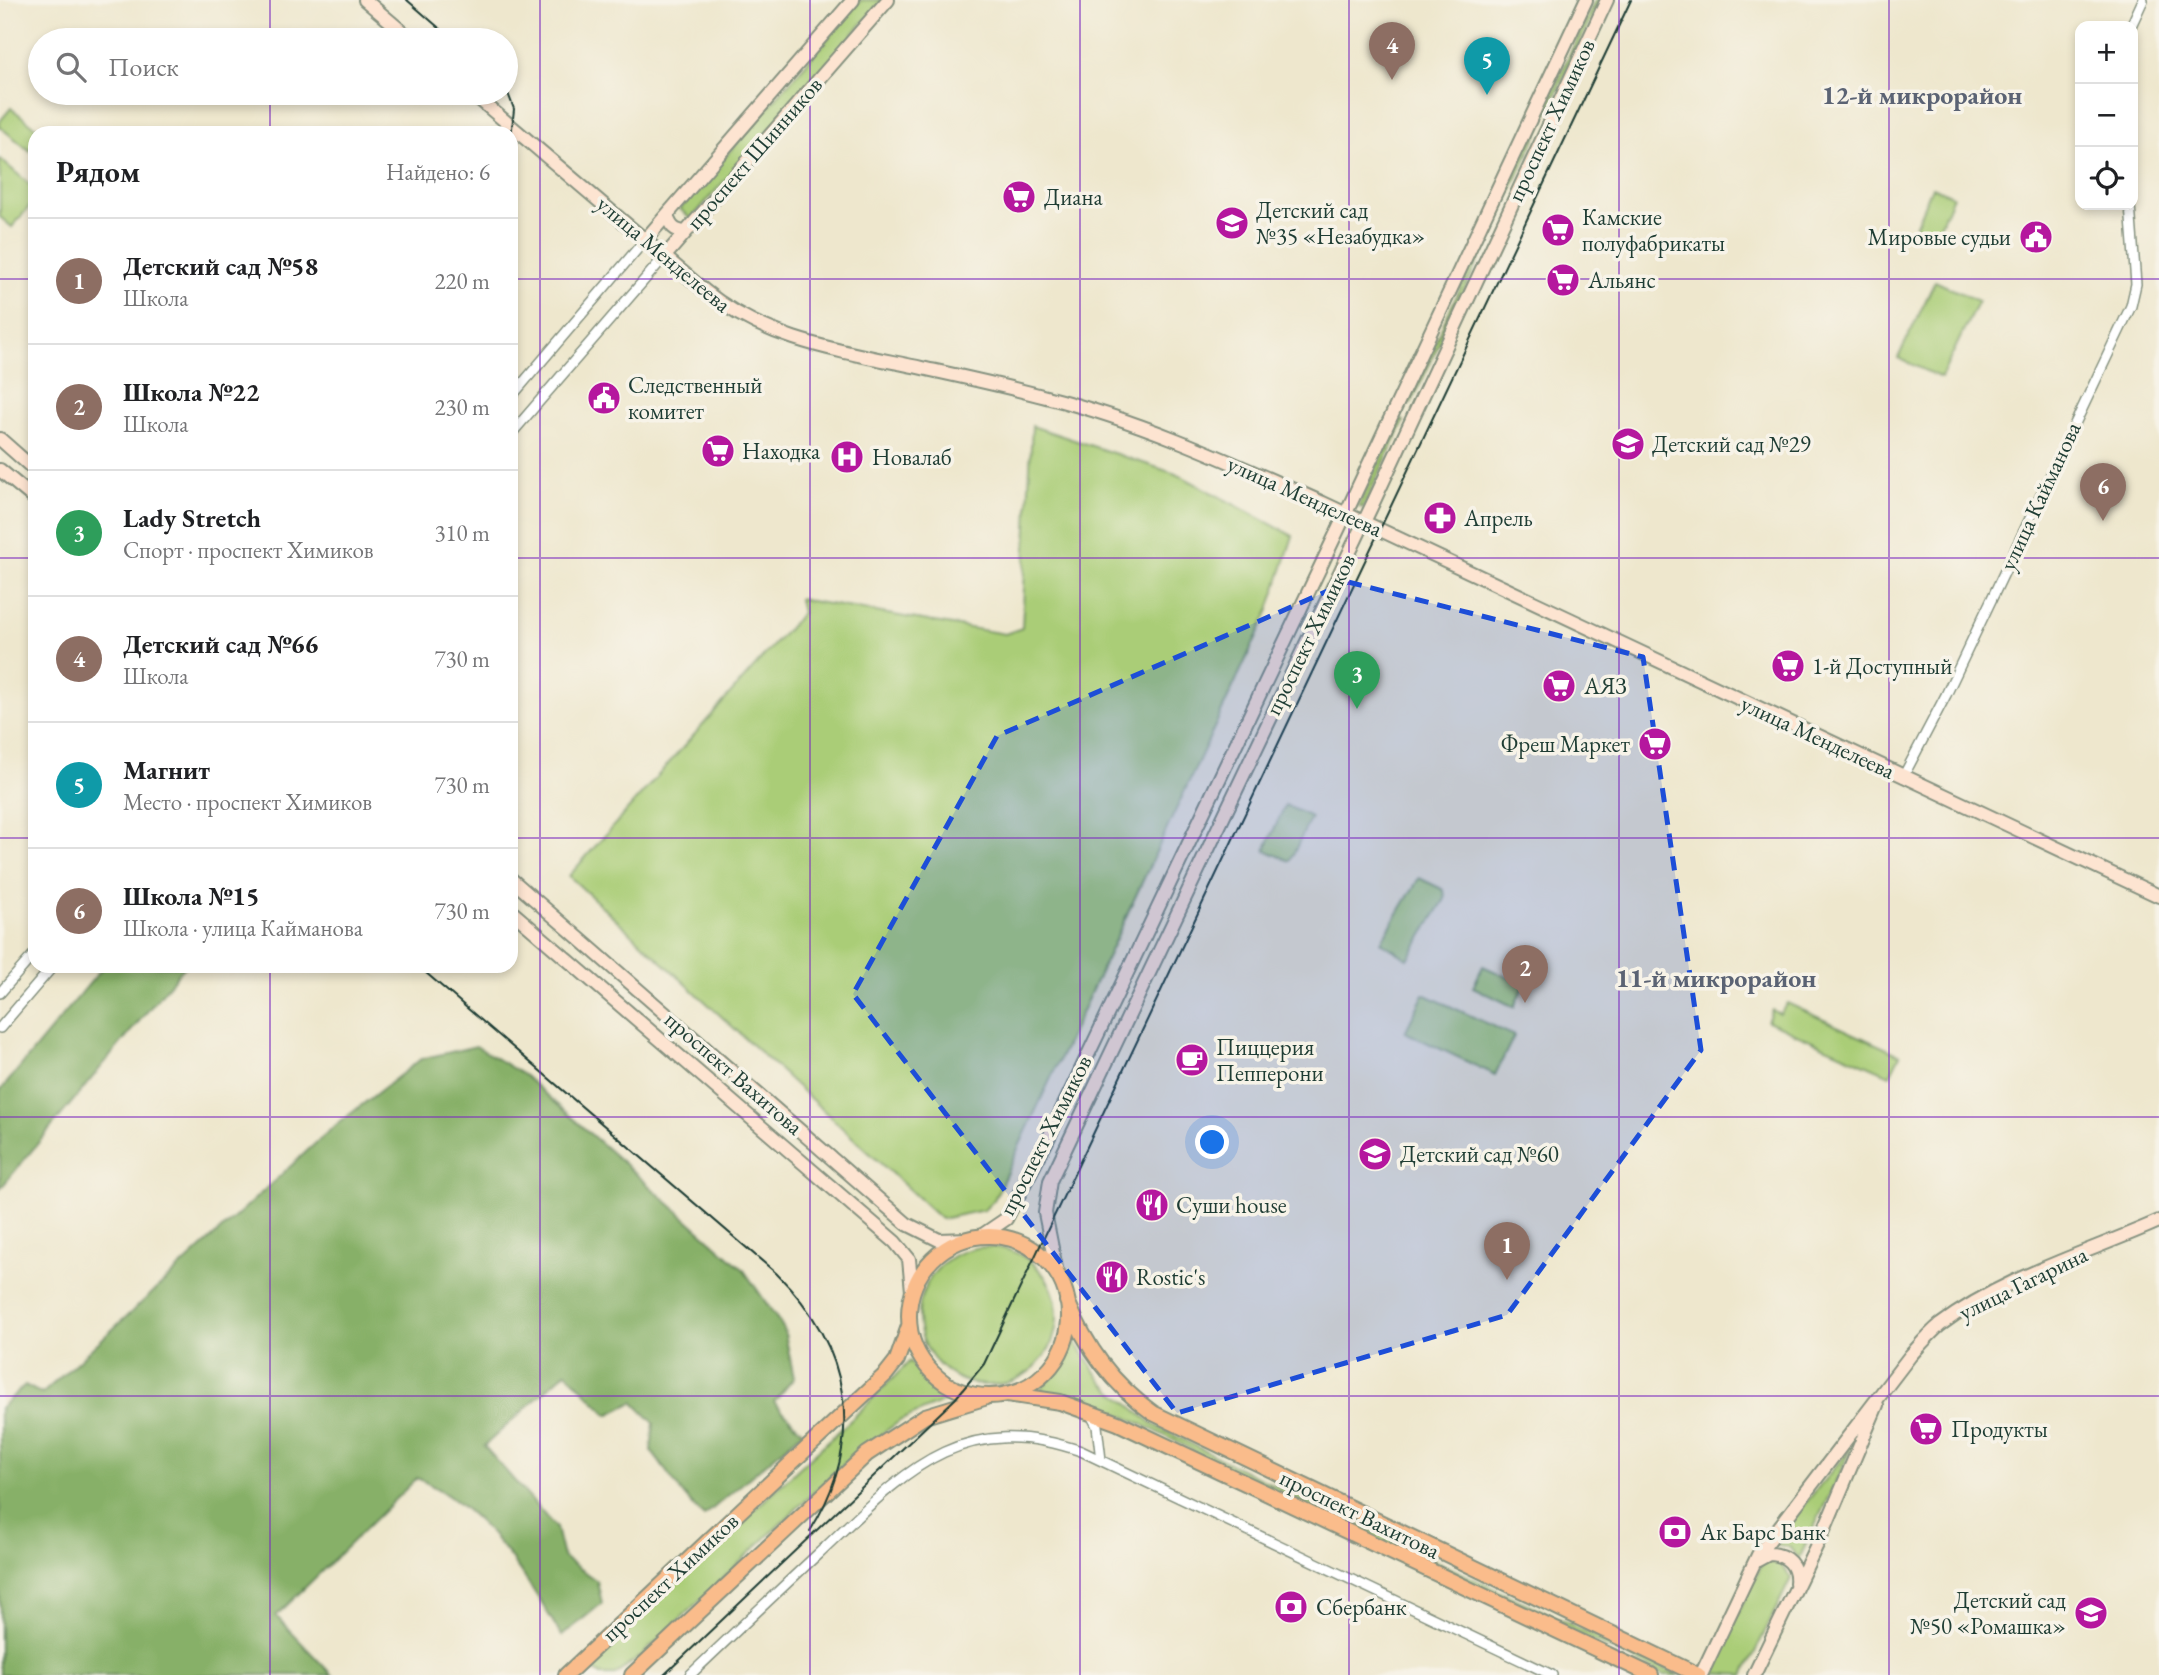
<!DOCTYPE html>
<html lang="ru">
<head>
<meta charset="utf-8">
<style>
  body { margin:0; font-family:"EB Garamond",serif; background:#f2f2f2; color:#202124 }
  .controls { position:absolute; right:21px; top:21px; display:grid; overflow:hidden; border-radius:14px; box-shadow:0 4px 10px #0003 }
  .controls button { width:63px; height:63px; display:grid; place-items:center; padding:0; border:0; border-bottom:2px solid #e0e0e0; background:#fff; color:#202124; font:35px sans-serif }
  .you { position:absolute; left:1213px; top:1143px; width:24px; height:24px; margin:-18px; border:5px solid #fff; border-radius:50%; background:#1a73e8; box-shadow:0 0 0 10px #1a73e833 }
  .badge { display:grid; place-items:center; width:46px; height:46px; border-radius:50%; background:#db2777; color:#fff; font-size:23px; font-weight:700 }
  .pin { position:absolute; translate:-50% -58px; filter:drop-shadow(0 2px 4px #0008) }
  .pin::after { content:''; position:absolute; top:37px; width:24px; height:21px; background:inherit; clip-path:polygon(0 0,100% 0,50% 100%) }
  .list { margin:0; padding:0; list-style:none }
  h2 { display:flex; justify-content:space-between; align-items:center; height:91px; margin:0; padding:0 28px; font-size:30px }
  h2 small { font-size:23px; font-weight:400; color:#757577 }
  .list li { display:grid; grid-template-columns:46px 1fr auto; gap:21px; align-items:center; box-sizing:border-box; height:126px; padding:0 28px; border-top:2px solid #e0e0e0 }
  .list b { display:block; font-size:26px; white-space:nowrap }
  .list p { margin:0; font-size:23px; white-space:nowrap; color:#757577 }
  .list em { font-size:23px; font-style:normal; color:#757577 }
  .icon { flex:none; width:38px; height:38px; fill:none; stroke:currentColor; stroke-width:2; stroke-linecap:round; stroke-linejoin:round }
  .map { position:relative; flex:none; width:2159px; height:1675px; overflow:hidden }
  .search { position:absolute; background:#fff; box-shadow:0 4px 10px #0003; left:28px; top:28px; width:490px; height:77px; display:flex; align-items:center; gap:18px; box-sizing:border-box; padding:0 24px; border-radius:38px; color:#757577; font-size:26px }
  .panel { position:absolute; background:#fff; box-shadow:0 4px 10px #0003; left:28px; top:126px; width:490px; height:847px; border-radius:21px }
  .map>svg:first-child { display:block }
</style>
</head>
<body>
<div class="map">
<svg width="2159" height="1675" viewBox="0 0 2159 1675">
  <rect width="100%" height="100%" fill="#f7f3e8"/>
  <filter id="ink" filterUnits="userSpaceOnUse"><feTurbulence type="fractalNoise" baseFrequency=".0143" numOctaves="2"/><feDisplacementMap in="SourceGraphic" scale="14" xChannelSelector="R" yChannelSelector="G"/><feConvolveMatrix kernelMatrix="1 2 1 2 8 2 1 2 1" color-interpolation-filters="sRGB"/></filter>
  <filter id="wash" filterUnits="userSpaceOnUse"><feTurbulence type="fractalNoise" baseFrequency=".00686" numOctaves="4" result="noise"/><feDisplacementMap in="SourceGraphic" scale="28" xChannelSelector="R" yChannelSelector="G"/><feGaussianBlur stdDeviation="1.57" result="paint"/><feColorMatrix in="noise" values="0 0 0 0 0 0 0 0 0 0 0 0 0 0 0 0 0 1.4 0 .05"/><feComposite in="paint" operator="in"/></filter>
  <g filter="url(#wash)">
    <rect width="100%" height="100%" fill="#eee7cd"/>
    <!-- green -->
    <path fill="#aacd77" stroke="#648556" stroke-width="2" d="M861,0H883L691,219L680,209Z
      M1595,0H1600L1411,404L1407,402Z
      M11,108L43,133H35V145L30,151L0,127V121Z
      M0,159L35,189V200L12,227L0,217Z
      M1932,187L1953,196L1936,235L1915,227Z
      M1935,281L1978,301L1941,378L1898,358Z
      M1399,419L1404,421L1363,508L1358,506Z
      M1032,426L1179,475L1293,536L1269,610L994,1200L984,1210L941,1219L569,876L802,613L799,599L1005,634L1022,628Z
      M1285,805L1311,817L1290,861L1265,850Z
      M1419,878L1444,890L1445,899L1408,959L1381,942Z
      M1483,966L1524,985L1514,1007L1473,987Z
      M1424,994L1514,1036L1495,1075L1405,1032Z
      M1787,1003L1900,1055L1890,1075L1767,1021L1772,1010L1780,1014Z
      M919 1316a69 69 0 1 1 138 0a69 69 0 1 1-138 0Z
      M1074,1344H1077L1103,1383L1154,1425L1252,1475L1679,1675H1665C1528,1610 1389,1547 1252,1481C1188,1451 1114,1400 1043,1392L1041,1388L1061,1368Z
      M910,1361L928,1384L948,1398L945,1401L901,1420L852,1456L641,1656L615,1675H601L587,1665L853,1418Z
      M1853,1445L1799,1559L1789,1547L1772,1544Z
      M1772,1561L1782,1565L1791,1578L1744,1675L1709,1673L1762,1564Z"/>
    <!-- forest -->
    <path fill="#87b068" stroke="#53764e" stroke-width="2" d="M104,966H185L0,1189V1091Z
      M476,1046L525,1076L743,1269L784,1329L794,1378L774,1402L803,1432L704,1516C682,1497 669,1473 651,1451L654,1423L633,1402L608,1415L566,1372L484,1446L556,1528L563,1557L597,1581L602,1603L562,1636C523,1574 487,1510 417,1478L276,1616L332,1675H0V1408L25,1385L42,1394L331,1129L421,1059Z"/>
  </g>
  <g filter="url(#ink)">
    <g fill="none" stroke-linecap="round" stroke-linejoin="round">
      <defs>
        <path id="street" d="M2131,26L2143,0
          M511,397L645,240
          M511,434L665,256
          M1903,777L1946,695L2131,306L2136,284L2130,205
          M0,993L35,953
          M0,1028L53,966
          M1090,1413L1097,1426L1101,1460
          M690,1675C733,1634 775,1594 818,1554C901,1476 957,1408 1081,1451L1552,1675"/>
        <path id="secondary" d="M365,0L412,40
          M472,93L705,291C767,342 846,352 922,368C963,377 1005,386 1046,397C1142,421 1233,463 1323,503L2159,896
          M667,215C670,226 674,231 686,232
          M645,240L853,0
          M665,256L888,0
          M0,439L35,470
          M0,470L35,499
          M511,879L907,1224L939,1240L968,1239
          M511,911L895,1242L909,1259L912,1291
          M981,1236L1006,1219L1047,1141L1346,513L1586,0
          M1057,1273L1045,1213L1050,1181L1374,501L1607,0
          M1756,1561L1769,1554C1787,1554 1798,1566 1796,1584
          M1701,1675L1758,1555L1910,1356C1919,1346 1929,1334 1940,1325C2004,1277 2087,1253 2159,1221
          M1754,1675L1825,1528L1877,1405"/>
        <path id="primary" d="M909 1316a80 80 0 1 1 160 0a80 80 0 1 1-160 0Z
          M1067,1301C1086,1347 1112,1384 1153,1413L1698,1675
          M1007,1394L1060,1402L1118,1423L1651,1675
          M566,1675L886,1374L897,1360L909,1326
          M632,1675L867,1454L925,1416L984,1398"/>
      </defs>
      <!-- street casing -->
      <use href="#street" stroke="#869280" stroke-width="12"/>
      <!-- secondary casing -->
      <use href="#secondary" stroke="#869280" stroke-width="16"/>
      <!-- primary casing -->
      <use href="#primary" stroke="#869280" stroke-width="18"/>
      <!-- street -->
      <use href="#street" stroke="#fff" stroke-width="9"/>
      <!-- secondary -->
      <use href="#secondary" stroke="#fde4d1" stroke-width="12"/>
      <!-- primary -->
      <use href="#primary" stroke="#fabc8b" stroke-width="14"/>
      <!-- tram -->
      <path stroke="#1f3d34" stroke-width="2" d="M407,0L453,40
        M506,88L514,109L511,138
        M418,966L776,1273C851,1347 867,1440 810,1531
        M664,1675L955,1399L984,1364L1631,0"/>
    </g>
  </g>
  <!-- marked area -->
  <path fill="#1d4ed8" fill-opacity="0.2" stroke="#1d4ed8" stroke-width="5" stroke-dasharray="14 9" stroke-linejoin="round" d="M1348,582L1643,657L1701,1050L1507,1315L1177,1413L853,994L997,736Z"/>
  <!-- grid -->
  <path fill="none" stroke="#7b2cbf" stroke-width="2" stroke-opacity="0.55" d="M270,0V40M540,0V1675M810,0V1675M1080,0V1675M1349,0V1675M1619,0V1675M1889,0V1675M270,93V133M0,279H35M511,279H2159M0,558H35M511,558H2159M0,838H35M511,838H2159M270,966V1675M0,1117H2159M0,1396H2159"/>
  <!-- icons -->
  <defs>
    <symbol id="supermarket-disc" viewBox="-11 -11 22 22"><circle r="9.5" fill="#b5179e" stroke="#f7f3e8"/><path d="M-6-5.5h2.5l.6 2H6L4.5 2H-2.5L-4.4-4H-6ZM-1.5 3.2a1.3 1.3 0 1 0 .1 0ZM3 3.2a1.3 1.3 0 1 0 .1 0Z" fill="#fff"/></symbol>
    <symbol id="school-disc" viewBox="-11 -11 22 22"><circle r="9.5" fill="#b5179e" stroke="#f7f3e8"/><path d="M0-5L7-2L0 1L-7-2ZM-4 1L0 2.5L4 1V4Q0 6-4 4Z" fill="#fff"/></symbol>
    <symbol id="civic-disc" viewBox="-11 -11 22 22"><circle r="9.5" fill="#b5179e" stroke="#f7f3e8"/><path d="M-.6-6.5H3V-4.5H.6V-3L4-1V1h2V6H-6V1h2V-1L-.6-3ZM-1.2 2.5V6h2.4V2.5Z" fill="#fff"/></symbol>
    <symbol id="hospital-disc" viewBox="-11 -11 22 22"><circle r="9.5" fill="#b5179e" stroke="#f7f3e8"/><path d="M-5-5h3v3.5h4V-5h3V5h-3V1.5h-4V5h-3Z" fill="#fff"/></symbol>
    <symbol id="pharmacy-disc" viewBox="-11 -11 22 22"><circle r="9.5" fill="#b5179e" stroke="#f7f3e8"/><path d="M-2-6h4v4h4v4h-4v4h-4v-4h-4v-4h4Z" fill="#fff"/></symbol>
    <symbol id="cafe-disc" viewBox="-11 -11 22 22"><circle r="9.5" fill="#b5179e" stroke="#f7f3e8"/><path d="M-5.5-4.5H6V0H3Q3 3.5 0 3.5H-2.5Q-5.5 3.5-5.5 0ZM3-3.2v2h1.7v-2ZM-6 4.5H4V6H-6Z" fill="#fff"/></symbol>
    <symbol id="restaurant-disc" viewBox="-11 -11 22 22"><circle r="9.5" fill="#b5179e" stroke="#f7f3e8"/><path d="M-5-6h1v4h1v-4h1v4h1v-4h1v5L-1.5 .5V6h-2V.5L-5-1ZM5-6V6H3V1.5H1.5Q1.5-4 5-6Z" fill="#fff"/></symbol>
    <symbol id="bank-disc" viewBox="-11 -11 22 22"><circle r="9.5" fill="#b5179e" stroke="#f7f3e8"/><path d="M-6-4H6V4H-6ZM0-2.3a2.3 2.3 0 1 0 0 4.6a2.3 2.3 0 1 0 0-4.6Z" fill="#fff"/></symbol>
  </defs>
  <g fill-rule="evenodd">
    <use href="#supermarket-disc" x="1000" y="178" width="38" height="38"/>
    <use href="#school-disc" x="1213" y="204" width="38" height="38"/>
    <use href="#supermarket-disc" x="1539" y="211" width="38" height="38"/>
    <use href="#civic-disc" x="2017" y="218" width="38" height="38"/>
    <use href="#supermarket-disc" x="1544" y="261" width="38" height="38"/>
    <use href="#civic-disc" x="585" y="379" width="38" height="38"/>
    <use href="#school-disc" x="1609" y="425" width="38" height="38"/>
    <use href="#supermarket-disc" x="699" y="432" width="38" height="38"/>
    <use href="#hospital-disc" x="828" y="438" width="38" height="38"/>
    <use href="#pharmacy-disc" x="1421" y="499" width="38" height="38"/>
    <use href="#supermarket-disc" x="1769" y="647" width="38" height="38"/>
    <use href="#supermarket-disc" x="1540" y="667" width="38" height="38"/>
    <use href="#supermarket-disc" x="1636" y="725" width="38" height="38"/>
    <use href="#cafe-disc" x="1173" y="1041" width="38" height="38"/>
    <use href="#school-disc" x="1356" y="1135" width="38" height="38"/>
    <use href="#restaurant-disc" x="1133" y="1186" width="38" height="38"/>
    <use href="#restaurant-disc" x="1093" y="1258" width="38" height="38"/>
    <use href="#supermarket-disc" x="1907" y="1410" width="38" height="38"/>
    <use href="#bank-disc" x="1656" y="1513" width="38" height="38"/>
    <use href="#bank-disc" x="1272" y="1588" width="38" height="38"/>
    <use href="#school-disc" x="2072" y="1594" width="38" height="38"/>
  </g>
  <g text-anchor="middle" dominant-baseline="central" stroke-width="7" stroke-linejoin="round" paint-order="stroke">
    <!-- street labels -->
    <g font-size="23" fill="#1f3d34" stroke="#f7f3e8">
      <text transform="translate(1551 120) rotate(-65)">проспект Химиков</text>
      <text transform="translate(754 153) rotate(-49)">проспект Шинников</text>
      <text transform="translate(664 254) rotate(40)">улица Менделеева</text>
      <text transform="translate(1305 496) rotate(24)">улица Менделеева</text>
      <text transform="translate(2040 496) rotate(-65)">улица Кайманова</text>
      <text transform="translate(1310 634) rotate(-64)">проспект Химиков</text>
      <text transform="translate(1818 737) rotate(25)">улица Менделеева</text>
      <text transform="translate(734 1073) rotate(41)">проспект Вахитова</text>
      <text transform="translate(1045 1135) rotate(-63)">проспект Химиков</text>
      <text transform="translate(2023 1283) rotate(-26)">улица Гагарина</text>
      <text transform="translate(1360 1514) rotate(26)">проспект Вахитова</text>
      <text transform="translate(670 1577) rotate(-43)">проспект Химиков</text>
    </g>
    <!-- poi labels -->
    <g font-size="23" fill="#1f3d34" stroke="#f7f3e8" text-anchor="start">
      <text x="1044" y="197">Диана</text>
      <text x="1256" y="210">Детский сад<tspan x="1256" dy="26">№35 «Незабудка»</tspan></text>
      <text x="1582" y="217">Камские<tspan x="1582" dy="26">полуфабрикаты</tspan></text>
      <text x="2011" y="237" text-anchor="end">Мировые судьи</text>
      <text x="1588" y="280">Альянс</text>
      <text x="628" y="385">Следственный<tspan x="628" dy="26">комитет</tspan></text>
      <text x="1652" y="444">Детский сад №29</text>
      <text x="742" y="451">Находка</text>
      <text x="872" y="457">Новалаб</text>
      <text x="1464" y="518">Апрель</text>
      <text x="1812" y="666">1-й Доступный</text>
      <text x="1584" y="686">АЯЗ</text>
      <text x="1630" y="744" text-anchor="end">Фреш Маркет</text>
      <text x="1216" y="1047">Пиццерия<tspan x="1216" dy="26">Пепперони</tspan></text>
      <text x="1400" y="1154">Детский сад №60</text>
      <text x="1176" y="1205">Суши house</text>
      <text x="1136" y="1277">Rostic's</text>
      <text x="1951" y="1429">Продукты</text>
      <text x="1700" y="1532">Ак Барс Банк</text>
      <text x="2066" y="1600" text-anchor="end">Детский сад<tspan x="2066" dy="26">№50 «Ромашка»</tspan></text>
      <text x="1316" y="1607">Сбербанк</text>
    </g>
    <!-- quarter labels -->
    <g font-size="26" font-weight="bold" fill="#5b6374" stroke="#f7f3e8">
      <text x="1922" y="95">12-й микрорайон</text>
      <text x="1716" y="978">11-й микрорайон</text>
    </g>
  </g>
</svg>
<div class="controls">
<button>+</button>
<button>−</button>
<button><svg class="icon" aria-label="locate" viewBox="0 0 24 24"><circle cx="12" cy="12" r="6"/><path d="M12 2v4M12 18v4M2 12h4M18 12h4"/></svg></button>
</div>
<div class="you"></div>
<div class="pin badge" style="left:1507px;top:1280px;background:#8d6e63">1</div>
<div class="pin badge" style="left:1525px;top:1003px;background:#8d6e63">2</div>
<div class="pin badge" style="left:1357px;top:709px;background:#2e9e5b">3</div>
<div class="pin badge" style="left:1392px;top:80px;background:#8d6e63">4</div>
<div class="pin badge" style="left:1487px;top:95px;background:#0f9aa8">5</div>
<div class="pin badge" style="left:2103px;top:521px;background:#8d6e63">6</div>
<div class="search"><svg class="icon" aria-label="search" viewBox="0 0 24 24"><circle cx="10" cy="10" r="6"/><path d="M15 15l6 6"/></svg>Поиск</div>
<section class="panel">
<h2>Рядом<small>Найдено: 6</small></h2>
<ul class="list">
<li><span class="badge" style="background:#8d6e63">1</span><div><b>Детский сад №58</b><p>Школа</p></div><em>220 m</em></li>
<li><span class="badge" style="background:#8d6e63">2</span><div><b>Школа №22</b><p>Школа</p></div><em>230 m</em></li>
<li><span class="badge" style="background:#2e9e5b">3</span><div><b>Lady Stretch</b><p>Спорт · проспект Химиков</p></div><em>310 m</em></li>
<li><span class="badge" style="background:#8d6e63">4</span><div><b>Детский сад №66</b><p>Школа</p></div><em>730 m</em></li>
<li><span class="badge" style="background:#0f9aa8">5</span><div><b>Магнит</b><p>Место · проспект Химиков</p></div><em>730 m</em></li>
<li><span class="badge" style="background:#8d6e63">6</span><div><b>Школа №15</b><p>Школа · улица Кайманова</p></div><em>730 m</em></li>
</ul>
</section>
</div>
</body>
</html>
